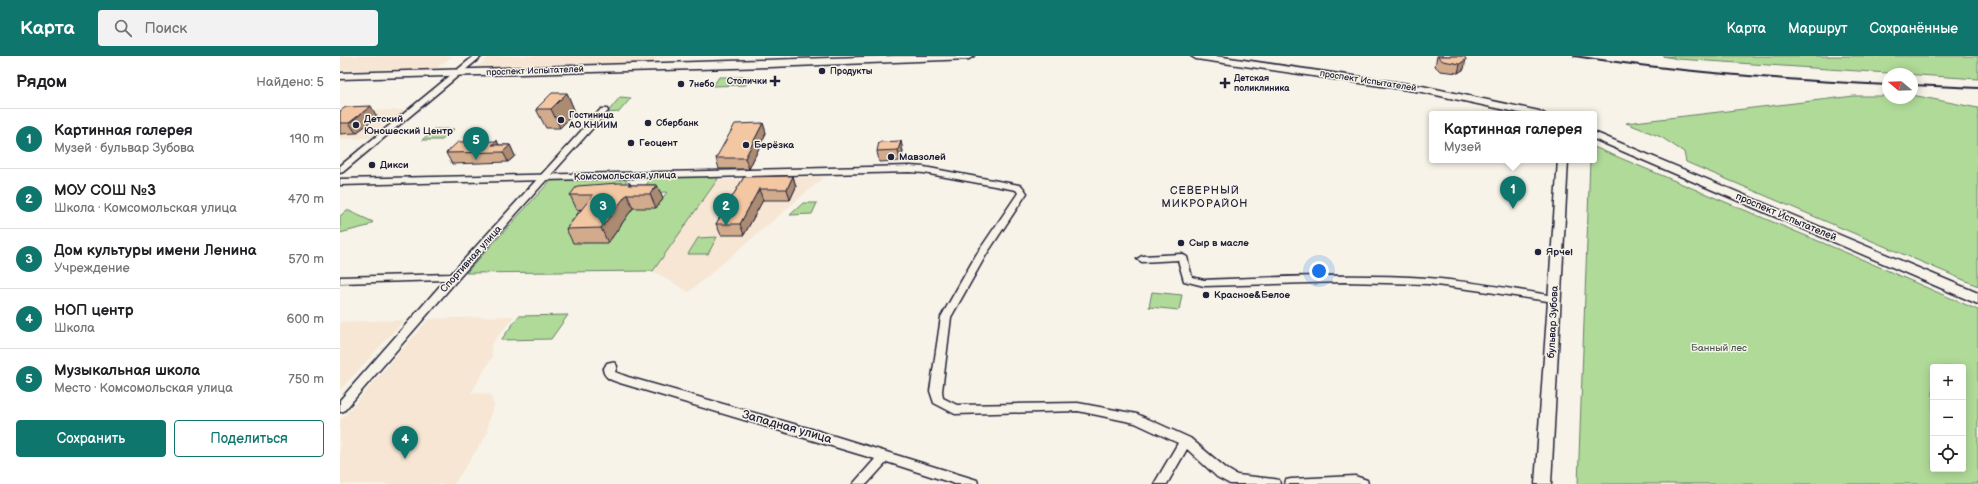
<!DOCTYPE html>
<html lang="ru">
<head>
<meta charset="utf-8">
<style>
  body { margin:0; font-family:"Balsamiq Sans",sans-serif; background:#f2f2f2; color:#202124 }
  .controls { position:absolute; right:12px; bottom:12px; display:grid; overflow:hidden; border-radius:4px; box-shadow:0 2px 10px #0003 }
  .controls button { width:36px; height:36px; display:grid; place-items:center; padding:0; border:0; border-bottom:1px solid #e0e0e0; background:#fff; color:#202124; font:20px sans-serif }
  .compass { position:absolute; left:1542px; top:12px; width:36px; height:36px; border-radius:50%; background:#fff; box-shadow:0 2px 10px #0003; rotate:289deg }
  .you { position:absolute; left:979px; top:215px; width:14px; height:14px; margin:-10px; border:3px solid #fff; border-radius:50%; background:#1a73e8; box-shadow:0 0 0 6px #1a73e833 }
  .badge { display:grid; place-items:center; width:26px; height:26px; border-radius:50%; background:#0f766e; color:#fff; font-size:13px; font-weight:700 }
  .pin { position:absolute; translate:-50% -33px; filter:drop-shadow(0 1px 2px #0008) }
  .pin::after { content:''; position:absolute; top:21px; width:14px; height:12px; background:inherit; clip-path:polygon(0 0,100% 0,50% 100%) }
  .popup { position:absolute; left:1089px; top:55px; width:168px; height:52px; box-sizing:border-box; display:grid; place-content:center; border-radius:4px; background:#fff; filter:drop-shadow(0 1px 3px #0005); font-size:13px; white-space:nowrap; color:#757577 }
  .popup b { font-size:15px; color:#202124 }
  .popup::after { content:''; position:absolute; left:50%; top:100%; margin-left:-8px; border:8px solid transparent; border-top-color:#fff }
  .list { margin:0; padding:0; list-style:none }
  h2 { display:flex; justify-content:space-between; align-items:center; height:52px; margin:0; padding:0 16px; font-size:17px }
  h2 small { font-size:13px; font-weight:400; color:#757577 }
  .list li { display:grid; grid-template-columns:26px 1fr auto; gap:12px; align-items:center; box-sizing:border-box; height:60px; padding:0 16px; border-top:1px solid #e0e0e0 }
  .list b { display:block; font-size:15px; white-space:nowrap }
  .list p { margin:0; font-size:13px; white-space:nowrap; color:#757577 }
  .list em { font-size:13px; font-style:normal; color:#757577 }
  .actions { display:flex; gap:8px; padding:12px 16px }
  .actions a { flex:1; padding:9px 0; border:1px solid #0f766e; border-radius:4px; text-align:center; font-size:14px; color:#0f766e }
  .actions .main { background:#0f766e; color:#fff }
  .icon { flex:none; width:22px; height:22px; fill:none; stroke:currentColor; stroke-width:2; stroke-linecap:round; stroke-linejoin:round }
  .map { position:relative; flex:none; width:1638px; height:428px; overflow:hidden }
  header { display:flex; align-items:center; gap:24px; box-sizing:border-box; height:56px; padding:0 20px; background:#0f766e; color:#fff }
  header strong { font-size:19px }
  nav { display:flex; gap:22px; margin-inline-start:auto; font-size:14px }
  .search { width:280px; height:36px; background:#f2f2f2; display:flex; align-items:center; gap:10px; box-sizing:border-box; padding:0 14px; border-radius:4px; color:#757577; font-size:15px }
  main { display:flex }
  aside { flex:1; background:#fff }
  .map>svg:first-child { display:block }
</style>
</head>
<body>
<header>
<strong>Карта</strong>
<div class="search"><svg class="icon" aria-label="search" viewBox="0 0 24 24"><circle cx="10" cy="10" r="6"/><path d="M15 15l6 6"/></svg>Поиск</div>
<nav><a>Карта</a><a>Маршрут</a><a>Сохранённые</a></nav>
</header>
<main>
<aside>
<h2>Рядом<small>Найдено: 5</small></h2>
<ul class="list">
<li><span class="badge">1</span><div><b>Картинная галерея</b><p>Музей · бульвар Зубова</p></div><em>190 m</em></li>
<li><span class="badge">2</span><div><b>МОУ СОШ №3</b><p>Школа · Комсомольская улица</p></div><em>470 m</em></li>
<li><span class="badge">3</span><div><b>Дом культуры имени Ленина</b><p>Учреждение</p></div><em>570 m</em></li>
<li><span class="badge">4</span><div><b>НОП центр</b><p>Школа</p></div><em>600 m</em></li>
<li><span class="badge">5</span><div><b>Музыкальная школа</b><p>Место · Комсомольская улица</p></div><em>750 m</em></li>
</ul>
<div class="actions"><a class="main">Сохранить</a><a>Поделиться</a></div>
</aside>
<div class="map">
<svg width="1638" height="428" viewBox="0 0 1638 428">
  <rect width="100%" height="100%" fill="#f7f3e8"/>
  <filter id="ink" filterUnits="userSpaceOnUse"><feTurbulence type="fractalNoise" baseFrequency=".025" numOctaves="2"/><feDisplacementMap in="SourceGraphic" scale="8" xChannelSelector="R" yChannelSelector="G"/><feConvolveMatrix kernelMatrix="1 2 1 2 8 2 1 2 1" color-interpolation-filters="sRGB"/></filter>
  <g filter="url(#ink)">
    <!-- built -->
    <path fill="#f6e6d3" d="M0,0H112L95,13L0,14Z
      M150,0H341L316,2L312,7L137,11Z
      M66,54L53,64H49L43,68L40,71H44L31,82L0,83V55Z
      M484,121L349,236L313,215L377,124Z
      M174,260L151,289L152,301L131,337L150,338L154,349L148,366L147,378L114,428H0V365L89,263Z
      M64,264L0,334V266Z"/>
    <!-- green -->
    <path fill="#b0da98" stroke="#697e6a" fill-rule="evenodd" d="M1323,0H1638V23L1338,3Z
      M379,21H411L406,29L373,30Z
      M1572,39L1638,52V230L1346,106L1344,96L1321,81L1286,67L1514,40H1548V42H1572Z
      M280,41L291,42L279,56L267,57Z
      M94,73H114L102,84H82Z
      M1254,91L1514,200L1638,254V428H1238L1250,104H1254ZM1593,311H1623V413H1593Z
      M380,120L313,215L126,217L212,123L289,121L278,137L322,143L327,136L300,137L312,121Z
      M463,147H477L472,158L450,159Z
      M7,154L33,166L28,170L0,177V160Z
      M377,181L368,198H348L358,182Z
      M812,236L842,239L839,254L809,251Z
      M228,259L211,283L161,284L179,260Z"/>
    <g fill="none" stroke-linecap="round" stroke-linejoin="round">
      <defs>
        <path id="minor" d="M134,0H142L3,116L0,117V110Z
          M261,53H267L268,55L118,223L4,355L0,356V344L105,224L0,227V221L111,218Z
          M570,110L584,111L679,129L682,130L687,137L646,199L611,261L602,335L603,342L617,349L738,347L797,358L850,382L887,413L897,419L934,423L939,424L940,428H890L877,421L847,393L827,428H814L838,387L795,367L738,355L615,358L594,347L590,335L601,261L636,199L678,137L676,134L584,117L570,116L369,121L365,118L369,115Z
          M842,198L847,201L852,221L864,224C939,221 1014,217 1088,222C1130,225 1172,233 1214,240L1219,243L1214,246L1135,234L1088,228L1004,226L864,230L844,225L838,204L802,206L797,203L802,200Z
          M271,306L275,307L277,310L275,316L288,321L475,374L637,424L638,428H615L547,406L527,428H513L535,403L280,327C272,324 265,323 263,314L267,307Z
          M1015,420L1027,424L1028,428H945L946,424L951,423Z"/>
        <path id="tertiary" d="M1218,104H1228L1211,428H1195Z
          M369,115L373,116L374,118L373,120L0,129V123Z"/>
        <path id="secondary" d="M555,0H634L629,3L430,11L0,23V17Z
          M851,0H876L1082,30L1199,55L1205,58H1184L1082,36L856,3Z
          M1254,76L1638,237V248L1254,83Z"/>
      </defs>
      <!-- minor casing -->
      <use href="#minor" stroke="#22223b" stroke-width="3"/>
      <!-- tertiary casing -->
      <use href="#tertiary" stroke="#22223b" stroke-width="3"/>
      <!-- secondary casing -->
      <use href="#secondary" stroke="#22223b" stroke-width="3"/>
      <!-- minor -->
      <use href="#minor" fill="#f7f3e8" fill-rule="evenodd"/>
      <!-- tertiary -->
      <use href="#tertiary" fill="#f7f3e8" fill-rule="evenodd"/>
      <!-- secondary -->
      <use href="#secondary" fill="#f7f3e8" fill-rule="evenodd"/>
      <!-- rail -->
      <path stroke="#22223b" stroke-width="2" d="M1234,0C1338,16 1443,24 1548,29
        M1572,29L1638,32"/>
    </g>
    <!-- wall -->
    <path fill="#d2ab8c" stroke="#22223b" d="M1097,0H1124V13L1118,17L1100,15L1095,10Z
      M227,37L235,56L220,72H206L196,53Z
      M0,55L37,61L16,77L0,78Z
      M423,67L426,77L409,113H379L376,102Z
      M157,85L159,89H170L175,100L168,106L112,108L106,97Z
      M561,85L563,96L560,105L539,106L537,95Z
      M453,120L456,131L450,144H423L404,179H381L376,168L404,121Z
      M290,127L291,129H317L323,143L316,152H293L268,187H233L226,173L241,153L237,154L230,139Z"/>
    <!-- shaded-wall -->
    <path fill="#ab8b72" stroke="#22223b" d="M1126,3L1124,13L1118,17L1120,8Z
      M227,37L235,56L220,72L211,53Z
      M31,50L37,61L16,77L9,67Z
      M423,67L426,77L409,113L405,102Z
      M157,85L162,96L152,89Z
      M561,85L563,96L560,105L558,94Z
      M170,89L175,100L168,106L163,96Z
      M453,120L456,131L450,144L447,133Z
      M317,129L323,143L316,152L310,138Z
      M419,133L423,144L404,179L400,168Z
      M287,138L293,152L268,187L261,172Z"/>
    <!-- building -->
    <path fill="#f4c7a3" stroke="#22223b" d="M1097,0H1124L1126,3L1120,8L1103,5Z
      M212,37H227L211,53H196Z
      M31,50L9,67H0V55L6,51Z
      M423,67L405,102H376L395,68Z
      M157,85L152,89H170L163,96L106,97L118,86Z
      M561,85L558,94L537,95L539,86Z
      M453,120L447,133H419L400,168H376L404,121Z
      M278,127H290L288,129H317L310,138H287L261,172L226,173L253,139H230L237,130Z"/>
  </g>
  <!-- markers -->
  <g fill="#22223b" stroke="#f7f3e8" stroke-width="1.5">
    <circle cx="482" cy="15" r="4"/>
    <path d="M433 19h4v4h4v4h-4v4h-4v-4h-4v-4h4z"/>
    <path d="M883 21h4v4h4v4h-4v4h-4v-4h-4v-4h4z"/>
    <circle cx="341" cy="28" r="4"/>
    <circle cx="221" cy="64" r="4"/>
    <circle cx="308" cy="67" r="4"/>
    <circle cx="16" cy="69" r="4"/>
    <circle cx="291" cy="87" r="4"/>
    <circle cx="406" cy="89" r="4"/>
    <circle cx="551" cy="101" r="4"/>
    <circle cx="32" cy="109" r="4"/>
    <circle cx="841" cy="187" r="4"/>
    <circle cx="1198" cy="196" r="4"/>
    <circle cx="866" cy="239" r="4"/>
  </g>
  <g text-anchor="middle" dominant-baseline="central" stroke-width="3" stroke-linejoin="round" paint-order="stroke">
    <!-- far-street labels -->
    <g font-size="9" fill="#22223b" stroke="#f7f3e8">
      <text transform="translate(195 15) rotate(-2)">проспект Испытателей</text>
      <text transform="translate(1028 25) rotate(9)">проспект Испытателей</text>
    </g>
    <!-- far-poi labels -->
    <g font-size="9" font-weight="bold" fill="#22223b" stroke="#f7f3e8" text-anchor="start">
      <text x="490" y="15">Продукты</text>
      <text x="894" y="22">Детская<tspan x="894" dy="10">поликлиника</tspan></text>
      <text x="427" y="25" text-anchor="end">Столички</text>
      <text x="349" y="28">7небо</text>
      <text x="229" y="59">Гостиница<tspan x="229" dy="10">АО КНИИМ</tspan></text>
      <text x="316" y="67">Сбербанк</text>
    </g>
    <!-- poi labels -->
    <g font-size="10" font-weight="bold" fill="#22223b" stroke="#f7f3e8" text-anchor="start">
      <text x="24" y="63">Детский<tspan x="24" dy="12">Юношеский Центр</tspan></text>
      <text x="299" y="87">Геоцент</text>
      <text x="414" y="89">Берёзка</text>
      <text x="559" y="101">Мавзолей</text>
      <text x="40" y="109">Дикси</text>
      <text x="849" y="187">Сыр в масле</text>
      <text x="1206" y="196">Ярче!</text>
      <text x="874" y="239">Красное&amp;Белое</text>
    </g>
    <!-- street labels -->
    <g font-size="10" fill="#22223b" stroke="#f7f3e8">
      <text transform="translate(285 120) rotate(-1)">Комсомольская улица</text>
      <text transform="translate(1446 161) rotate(23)">проспект Испытателей</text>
      <text transform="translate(131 203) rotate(-48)">Спортивная улица</text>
      <text transform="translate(1213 266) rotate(-87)">бульвар Зубова</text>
    </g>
    <!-- park labels -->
    <g font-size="10" fill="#4d5957" stroke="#f7f3e8">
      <text x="1379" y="292">Банный лес</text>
    </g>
    <!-- neighbourhood labels -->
    <g font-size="11" letter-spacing="1" fill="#22223b" stroke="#f7f3e8">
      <text x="865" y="134">СЕВЕРНЫЙ<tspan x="865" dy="13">МИКРОРАЙОН</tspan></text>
    </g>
    <!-- near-street labels -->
    <g font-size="12" fill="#22223b" stroke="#f7f3e8">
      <text transform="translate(447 371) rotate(16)">Западная улица</text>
    </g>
  </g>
</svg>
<div class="controls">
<button>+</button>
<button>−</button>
<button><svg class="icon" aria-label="locate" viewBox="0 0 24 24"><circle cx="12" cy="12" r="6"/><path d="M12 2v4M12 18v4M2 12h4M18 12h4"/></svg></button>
</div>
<svg class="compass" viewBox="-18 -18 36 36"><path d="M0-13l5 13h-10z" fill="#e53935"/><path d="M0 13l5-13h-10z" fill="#757577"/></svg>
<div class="you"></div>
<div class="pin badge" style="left:1173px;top:153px">1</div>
<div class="popup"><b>Картинная галерея</b>Музей</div>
<div class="pin badge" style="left:386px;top:170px">2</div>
<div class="pin badge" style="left:263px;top:170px">3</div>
<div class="pin badge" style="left:65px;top:403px">4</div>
<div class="pin badge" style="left:136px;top:104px">5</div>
</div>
</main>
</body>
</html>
